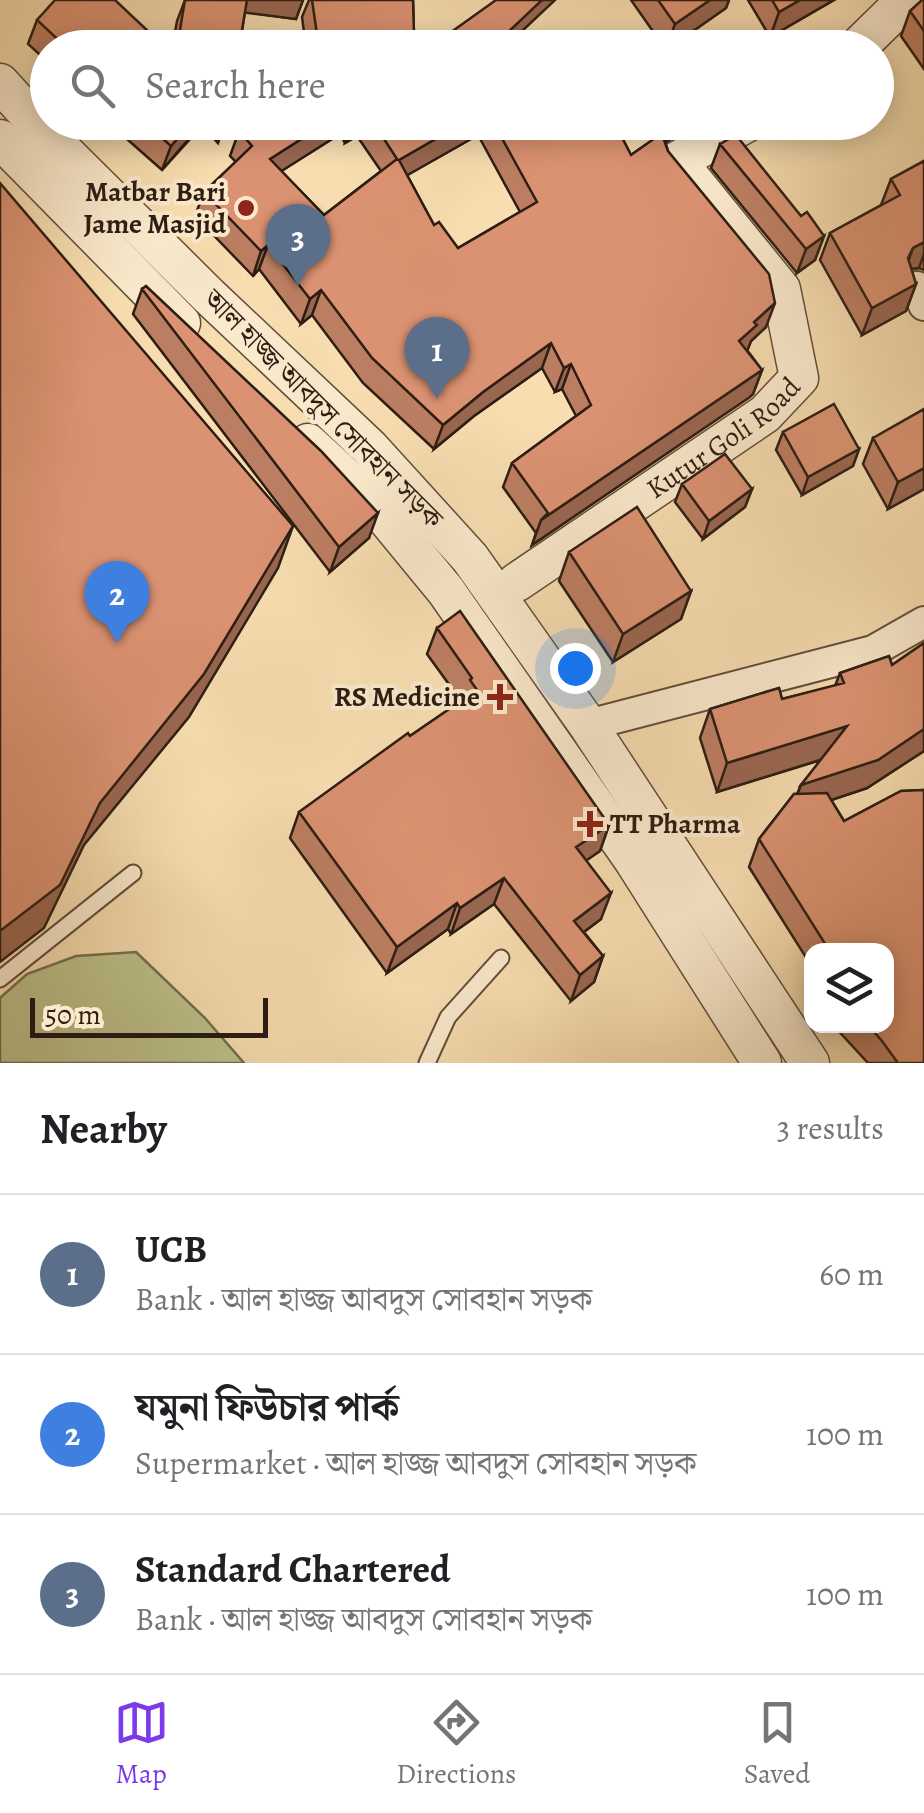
<!DOCTYPE html>
<html lang="en">
<head>
<meta charset="utf-8">
<style>
  body { margin:0; font-family:Alegreya,"Noto Serif Bengali",serif; background:#f6f6f6; color:#202124 }
  .controls { position:absolute; right:30px; bottom:30px; display:grid; overflow:hidden; border-radius:20px; box-shadow:0 5px 25px #0003 }
  .controls button { width:90px; height:90px; display:grid; place-items:center; padding:0; border:0; border-bottom:2px solid #e0e0e0; background:#fff; color:#202124; font:50px sans-serif }
  .scale { position:absolute; left:30px; bottom:25px; width:238px; box-sizing:border-box; padding-left:10px; border:5px solid #2d1d12; border-top:0; font-size:28px; line-height:35px; white-space:nowrap; color:#2d1d12; -webkit-text-stroke:8px #fae9cc; paint-order:stroke }
  .you { position:absolute; left:575px; top:668px; width:35px; height:35px; margin:-25px; border:8px solid #fff; border-radius:50%; background:#1a73e8; box-shadow:0 0 0 15px #1a73e833 }
  .badge { display:grid; place-items:center; width:65px; height:65px; border-radius:50%; background:#7c3aed; color:#fff; font-size:32px; font-weight:700 }
  .pin { position:absolute; translate:-50% -82px; filter:drop-shadow(0 2px 5px #0008) }
  .pin::after { content:''; position:absolute; top:52px; width:35px; height:30px; background:inherit; clip-path:polygon(0 0,100% 0,50% 100%) }
  .list { margin:0; padding:0; list-style:none }
  h2 { display:flex; justify-content:space-between; align-items:center; height:130px; margin:0; padding:0 40px; font-size:42px }
  h2 small { font-size:32px; font-weight:400; color:#757577 }
  .list li { display:grid; grid-template-columns:65px 1fr auto; gap:30px; align-items:center; box-sizing:border-box; height:160px; padding:0 40px; border-top:2px solid #e0e0e0 }
  .list b { display:block; font-size:38px; white-space:nowrap }
  .list p { margin:0; font-size:32px; white-space:nowrap; color:#757577 }
  .list em { font-size:32px; font-style:normal; color:#757577 }
  .icon { flex:none; width:55px; height:55px; fill:none; stroke:currentColor; stroke-width:2; stroke-linecap:round; stroke-linejoin:round }
  .map { position:relative; flex:none; width:924px; height:1063px; overflow:hidden }
  .search { position:absolute; background:#fff; box-shadow:0 5px 25px #0003; left:30px; right:30px; top:30px; height:110px; display:flex; align-items:center; gap:25px; box-sizing:border-box; padding:0 35px; border-radius:55px; color:#757577; font-size:38px }
  .sheet { height:610px; background:#fff }
  nav { display:flex; justify-content:space-around; align-items:center; box-sizing:border-box; height:140px; border-top:2px solid #e0e0e0; background:#fff; font-size:28px; color:#757577 }
  nav a { display:grid; justify-items:center; gap:5px }
  nav .on { color:#7c3aed }
  .map>svg:first-child { display:block }
</style>
</head>
<body>
<div class="map">
<svg width="924" height="1063" viewBox="0 0 924 1063">
  <rect width="100%" height="100%" fill="#f7ddb0"/>
  <filter id="stains"><feTurbulence type="fractalNoise" baseFrequency=".002" numOctaves="4"/><feColorMatrix values="0 0 0 0 .2 0 0 0 0 .09 0 0 0 0 .02 0 0 0 .5 -.17"/></filter>
  <radialGradient id="worn" r=".72"><stop offset=".6" stop-color="#630" stop-opacity="0"/><stop offset="1" stop-color="#630" stop-opacity=".3"/></radialGradient>
  <!-- green -->
  <path fill="#bcc18c" stroke="#746f4f" stroke-width="2.5" d="M136,952L205,1018L244,1063H0V998L27,974L76,956Z"/>
  <g fill="none" stroke-linecap="round" stroke-linejoin="round">
    <defs>
      <path id="service" d="M0,979L133,873
        M427,1063L448,1017L501,958"/>
      <path id="minor" d="M917,287L924,305
        M588,725L873,651L924,622"/>
      <g id="tertiary">
        <path d="M857,48L906,0"/>
        <path d="M0,83L49,137L209,296L370,448L470,558L588,725L810,1063"/>
        <path d="M0,139L181,323"/>
        <path d="M308,443L372,501L446,591L634,861L762,1063"/>
        <path id="s1" d="M517,582L765,414L799,378L781,289L677,161L748,122"/>
      </g>
    </defs>
    <!-- service casing -->
    <use href="#service" stroke="#604d3a" stroke-width="19"/>
    <!-- minor casing -->
    <use href="#minor" stroke="#604d3a" stroke-width="34"/>
    <!-- tertiary casing -->
    <use href="#tertiary" stroke="#604d3a" stroke-width="41"/>
    <!-- service -->
    <use href="#service" stroke="#fae9cc" stroke-width="15"/>
    <!-- minor -->
    <use href="#minor" stroke="#fae9cc" stroke-width="30"/>
    <!-- tertiary -->
    <use href="#tertiary" stroke="#fae9cc" stroke-width="38"/>
  </g>
  <!-- wall -->
  <path fill="#bc7e62" stroke="#2d1d12" stroke-width="2.5" fill-rule="evenodd" d="M185,0H303L296,19L245,12L239,48H172L177,21Z
    M309,0H413L414,34L409,48H306L302,17Z
    M631,0H729L726,8L673,45L664,47Z
    M748,0H834L770,37Z
    M924,0V69L901,36L910,11Z
    M37,20L166,48H48V62L28,44Z
    M113,122H225L218,143L202,126L162,170L119,132L120,129Z
    M253,122H614L631,155L661,134L655,122H699L666,142L664,138L668,151L766,327L751,341L747,350L762,370L753,394L532,545L536,533L503,487L512,463L576,416L562,389L555,392L542,368L474,416L434,449L363,383L312,315L301,324L259,269L253,276L195,216L204,192L236,162L230,156L239,131ZM340,134L345,143L357,136L381,171L324,215L281,171ZM478,135L520,212L458,248L434,225L407,175Z
    M720,144L824,236L815,260L797,273L711,168Z
    M924,161V270L919,268L911,269L916,284L906,311L862,335L820,260L830,233L881,205L891,179Z
    M142,289L369,538L330,572L133,314Z
    M783,432L859,449L853,466L802,495L776,450Z
    M873,438L924,489L888,509L863,464Z
    M682,484L752,489L745,507L703,539L675,502Z
    M569,552L691,591L681,619L613,662L559,581Z
    M437,628L609,825L600,851L586,860L601,919L584,932L603,956L594,982L571,1001L494,904L451,934L448,929L387,973L290,838L299,812L461,701L427,654Z
    M924,643V751L867,788L831,800L844,821L901,791L924,790V1063H868L834,1026H886V950H812V967L749,867L759,839L794,794H797L801,785L821,760L717,792L700,738L710,709L779,688L782,699L835,686L840,673L889,656L892,665Z"/>
  <!-- shaded-wall -->
  <path fill="#996650" stroke="#2d1d12" stroke-width="2.5" d="M244,0H303L296,19L240,12Z
    M542,0H555L504,48H437L440,40Z
    M710,0H729L726,8L669,48H666L675,24Z
    M800,0H834L770,37L779,12Z
    M414,34L409,48H364L368,36Z
    M192,122H203L162,170L171,146Z
    M328,122H344L340,134L261,184L270,159Z
    M352,122H362L357,136L345,143Z
    M465,122H482L478,135L390,185L399,160Z
    M674,122H699L666,142L672,124Z
    M824,236L815,260L797,273L806,249Z
    M924,242V254L919,268L911,269L903,275L913,248Z
    M268,245L259,269L253,276L261,251Z
    M916,284L906,311L862,335L872,308Z
    M321,290L312,315L301,324L310,299Z
    M775,303L766,327L751,341L748,349L730,365L739,341L754,322Z
    M551,343L542,368L474,416L434,449L443,425L483,392Z
    M571,364L562,389L555,392L564,368Z
    M762,370L753,394L750,397L532,545L541,520Z
    M859,449L853,466L802,495L808,477Z
    M924,468V489L888,509L898,482Z
    M752,489L745,507L703,539L709,521Z
    M378,513L369,538L330,572L339,547Z
    M293,526L278,568L189,717L84,845L44,928L0,962V931Z
    M691,591L681,619L613,662L623,634Z
    M847,726L836,755L717,792L727,763Z
    M924,729V751L867,788L790,814L801,785Z
    M609,825L600,851L567,874L576,847Z
    M504,878L494,904L451,934L460,908Z
    M611,893L601,919L564,947L574,921Z
    M457,903L448,929L387,973L397,947Z
    M603,956L594,982L571,1001L580,975Z"/>
  <!-- building -->
  <path fill="#db9272" stroke="#2d1d12" stroke-width="2.5" d="M55,0H115L166,48H67L37,20Z
    M185,0H247L239,48H177Z
    M312,0H413L414,34L368,36L374,48H319Z
    M496,0H542L503,37L440,40Z
    M658,0H710L675,24Z
    M772,0H800L779,12Z
    M922,0H924V31L910,11Z
    M544,38L549,48H531Z
    M144,122H192L171,146Z
    M253,122H328L270,159L324,215L397,159L373,122H465L399,160L434,225L439,222L458,248L537,202L493,122H614L631,155L665,131L664,140L668,151L769,274L775,303L754,322L757,325L739,341L762,370L541,520L548,513L512,463L591,405L571,364L564,368L551,343L483,392L443,425L372,358L321,290L310,299L268,245L261,251L204,192L252,146L239,131Z
    M736,135L801,216L807,212L824,236L806,249L720,144Z
    M924,161V242L913,248L908,258L916,284L872,308L830,233L900,195L891,179Z
    M0,183L293,526L204,674L100,803L60,885L0,931Z
    M146,286L321,451L378,513L339,547L142,289Z
    M834,404L859,449L808,477L783,432Z
    M924,409V468L898,482L873,438Z
    M725,454L752,489L709,521L682,484Z
    M637,507L691,591L623,634L569,552Z
    M460,611L609,825L576,847L611,893L574,921L603,956L580,975L504,878L460,908L457,903L397,947L299,812L408,733L410,736L477,690L470,680L472,678L437,628Z
    M924,643V729L878,760L801,785L847,726L727,763L710,709L779,688L782,699L844,683L840,673L889,656L892,665Z
    M924,790V1063H898L882,1041L869,1026H886V950H829L759,839L794,794L827,793L844,821L901,791Z"/>
  <!-- markers -->
  <g fill="#8f2418" stroke="#fae9cc" stroke-width="4">
    <circle cx="246" cy="208" r="10"/>
    <path d="M495 682h10v10h10v10h-10v10h-10v-10h-10v-10h10z"/>
    <path d="M585 809h10v10h10v10h-10v10h-10v-10h-10v-10h10z"/>
  </g>
  <g text-anchor="middle" dominant-baseline="central" stroke-width="8" stroke-linejoin="round" paint-order="stroke">
    <!-- poi labels -->
    <g font-size="28" font-weight="bold" fill="#2d1d12" stroke="#fae9cc" text-anchor="end">
      <text x="226" y="192">Matbar Bari<tspan x="226" dy="32">Jame Masjid</tspan></text>
      <text x="480" y="697">RS Medicine</text>
      <text x="610" y="824" text-anchor="start">TT Pharma</text>
    </g>
    <!-- street labels -->
    <g font-size="28" fill="#2d1d12" stroke="#fae9cc">
      <text transform="translate(323 409) rotate(45)">আল হাজ্জ আবদুস সোবহান সড়ক</text>
      <text stroke="none"><textPath href="#s1" startOffset="252">Kutur Goli Road</textPath></text>
    </g>
  </g>
  <rect width="100%" height="100%" filter="url(#stains)"/>
  <rect width="100%" height="100%" fill="url(#worn)"/>
</svg>
<div class="controls">
<button><svg class="icon" aria-label="layers" viewBox="0 0 24 24"><path d="M12 4l9 5-9 5-9-5zM3 14l9 5 9-5"/></svg></button>
</div>
<div class="scale">50 m</div>
<div class="you"></div>
<div class="pin badge" style="left:437px;top:399px;background:#5c6f8a">1</div>
<div class="pin badge" style="left:117px;top:643px;background:#3f7fe0">2</div>
<div class="pin badge" style="left:298px;top:286px;background:#5c6f8a">3</div>
<div class="search"><svg class="icon" aria-label="search" viewBox="0 0 24 24"><circle cx="10" cy="10" r="6"/><path d="M15 15l6 6"/></svg>Search here</div>
</div>
<section class="sheet">
<h2>Nearby<small>3 results</small></h2>
<ul class="list">
<li><span class="badge" style="background:#5c6f8a">1</span><div><b>UCB</b><p>Bank · আল হাজ্জ আবদুস সোবহান সড়ক</p></div><em>60 m</em></li>
<li><span class="badge" style="background:#3f7fe0">2</span><div><b>যমুনা ফিউচার পার্ক</b><p>Supermarket · আল হাজ্জ আবদুস সোবহান সড়ক</p></div><em>100 m</em></li>
<li><span class="badge" style="background:#5c6f8a">3</span><div><b>Standard Chartered</b><p>Bank · আল হাজ্জ আবদুস সোবহান সড়ক</p></div><em>100 m</em></li>
</ul>
</section>
<nav>
<a class="on"><svg class="icon" aria-label="map" viewBox="0 0 24 24"><path d="M3 6l6-2 6 2 6-2v14l-6 2-6-2-6 2zM9 4v14M15 6v14"/></svg>Map</a>
<a><svg class="icon" aria-label="directions" viewBox="0 0 24 24"><path d="M12 3l9 9-9 9-9-9zM9 14v-3h6M13 9l2 2-2 2"/></svg>Directions</a>
<a><svg class="icon" aria-label="saved" viewBox="0 0 24 24"><path d="M7 4h10v16l-5-4-5 4z"/></svg>Saved</a>
</nav>
</body>
</html>
